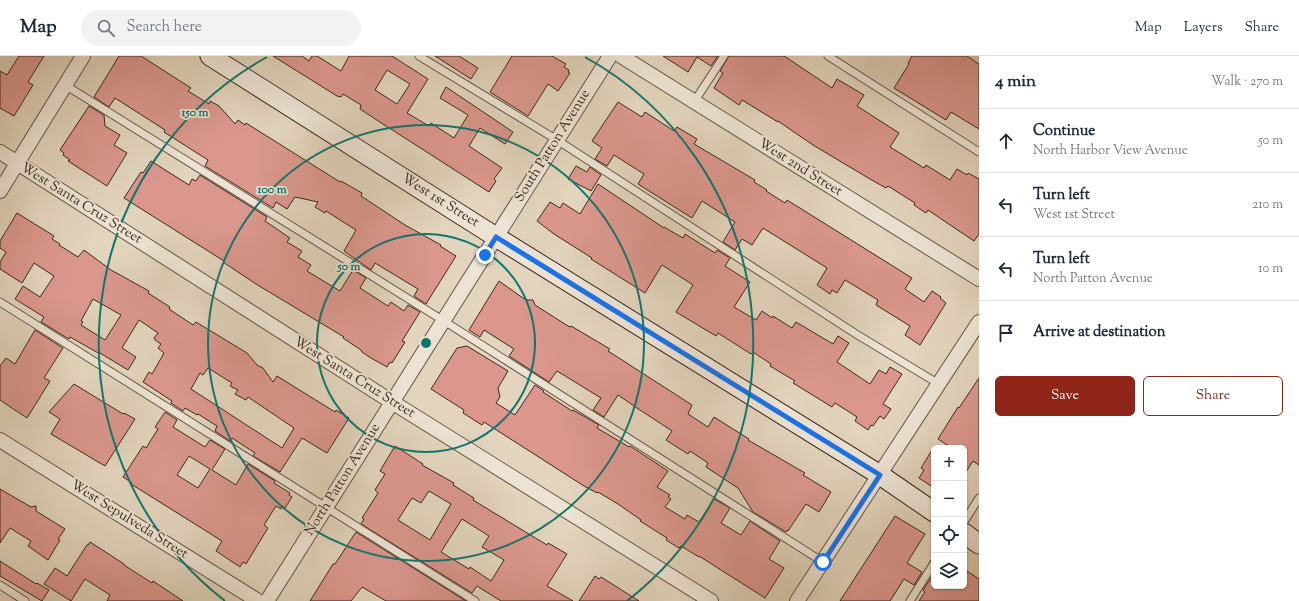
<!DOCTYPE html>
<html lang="en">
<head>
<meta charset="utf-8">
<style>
  body { margin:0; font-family:"Sorts Mill Goudy",serif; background:#f2f2f3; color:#1f2937 }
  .controls { position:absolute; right:12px; bottom:12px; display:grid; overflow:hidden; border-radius:6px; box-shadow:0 1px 3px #0004 }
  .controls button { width:36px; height:36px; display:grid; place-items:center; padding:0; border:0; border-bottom:1px solid #e0e1e3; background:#fff; color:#1f2937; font:20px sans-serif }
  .stop { position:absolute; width:12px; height:12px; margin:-9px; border:3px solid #1a73e8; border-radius:50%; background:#fff }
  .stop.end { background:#1a73e8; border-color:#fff; box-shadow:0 1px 4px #0008 }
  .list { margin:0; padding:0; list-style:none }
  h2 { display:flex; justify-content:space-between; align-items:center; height:52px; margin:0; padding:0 16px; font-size:17px }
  h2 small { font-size:13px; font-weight:400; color:#747a83 }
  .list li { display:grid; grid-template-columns:26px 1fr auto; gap:12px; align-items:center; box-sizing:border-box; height:64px; padding:0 16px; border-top:1px solid #e0e1e3 }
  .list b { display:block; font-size:15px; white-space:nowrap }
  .list p { margin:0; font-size:13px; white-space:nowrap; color:#747a83 }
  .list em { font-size:13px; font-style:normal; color:#747a83 }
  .actions { display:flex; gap:8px; padding:12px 16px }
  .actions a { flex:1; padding:9px 0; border:1px solid #8f2418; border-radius:6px; text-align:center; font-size:14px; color:#8f2418 }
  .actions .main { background:#8f2418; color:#fff }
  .icon { flex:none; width:22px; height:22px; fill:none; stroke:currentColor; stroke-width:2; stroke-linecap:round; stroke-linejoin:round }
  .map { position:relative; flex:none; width:979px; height:545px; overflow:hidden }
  header { display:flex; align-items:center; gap:24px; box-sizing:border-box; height:56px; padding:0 20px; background:#fff; border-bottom:1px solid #e0e1e3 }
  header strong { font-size:19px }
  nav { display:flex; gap:22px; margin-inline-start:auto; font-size:14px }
  .search { width:280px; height:36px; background:#f2f2f3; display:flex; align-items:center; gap:10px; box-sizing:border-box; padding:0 14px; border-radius:22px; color:#747a83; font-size:15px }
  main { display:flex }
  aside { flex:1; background:#fff }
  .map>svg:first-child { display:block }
</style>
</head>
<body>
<header>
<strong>Map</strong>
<div class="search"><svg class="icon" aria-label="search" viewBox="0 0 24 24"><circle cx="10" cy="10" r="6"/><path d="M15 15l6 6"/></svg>Search here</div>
<nav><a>Map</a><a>Layers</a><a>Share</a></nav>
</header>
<main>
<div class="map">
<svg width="979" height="545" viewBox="0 0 979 545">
  <rect width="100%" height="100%" fill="#e2d4bd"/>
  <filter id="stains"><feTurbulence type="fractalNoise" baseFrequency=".005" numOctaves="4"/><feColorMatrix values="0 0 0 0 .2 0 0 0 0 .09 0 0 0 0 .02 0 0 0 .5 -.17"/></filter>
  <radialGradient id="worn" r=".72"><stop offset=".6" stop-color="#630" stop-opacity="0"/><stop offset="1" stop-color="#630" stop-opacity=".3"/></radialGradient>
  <!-- building -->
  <path fill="#db978e" stroke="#3e291b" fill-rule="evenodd" d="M19,0H44L28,26L33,29L14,60L0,52V15L7,19Z
    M119,0H141L191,32L188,35L209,48L210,45L219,50L235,68L238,64L245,69L246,67L340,126L341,125L362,137L361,140L405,169L441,189L440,190L456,200L426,248L414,240L418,233L375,207L371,214L344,195L356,174L326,155L325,157L315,151L318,146L295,141L287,153L276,146L273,152L205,110L208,104L164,76L165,74L115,42L109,51L94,41Z
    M273,0H302L309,5L312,0H317L341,15L349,0H392L428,23L407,57L429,70L431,67L454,82L468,59L440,42L446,31L513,76L505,88L480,72L469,90L502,112L494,123L496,125L489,136L369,59L360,53L361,49L343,38L341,41L337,40ZM387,14L410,28L397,48L375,34Z
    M435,0H459L478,12L471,23Z
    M512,0H552L566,8L564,11L569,14L568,16L570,17L558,35L548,28L528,60L490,36Z
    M663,0H718L711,10L697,1L688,16Z
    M729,0H784L832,32L837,23L864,39L857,50L899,77L890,91L924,112L926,109L950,124L957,113L967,119L968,117L979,123V178L974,185L928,154L926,157L914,149L915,147L888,130L886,132L870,123L813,89L778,65V66L742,44L739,49L714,32L723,17L720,15Z
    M912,0H967L979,8V73L951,56L946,64L894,32L909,8L908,7Z
    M618,46L642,61L645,56L674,75L677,71L697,83L694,88L755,124L754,126L767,134L766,135L785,147L787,144L912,222L905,233L924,246L932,235L941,241L940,242L946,247L920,289L905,279L910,270L876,249L878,244L845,224L837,237L832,234L830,238L817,229L827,212L763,172L752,189L742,183L735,194L723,186L735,166L702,145L692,162L638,128L644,118L614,99L607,110L595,103L602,92L592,85Z
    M89,50L104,59L105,70L120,79L114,89L127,97L107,130L68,105L70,104L63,99L64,97L60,94Z
    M151,105L189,129L192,123L196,125L200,119L267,161L265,165L290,182L287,186L302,195L298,201L311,209L307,215L340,235L353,214L366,222L360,232L388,250L391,246L404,255L408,249L420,256L402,285L405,286L392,307L390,306L387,311L371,302L362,296L361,294L343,282L344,281L256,228L223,206L224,205L124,142L141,116L143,117Z
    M576,110L587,116L590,111L601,119L591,135L568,123Z
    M598,128L664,172V171L683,182L685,178L715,197L717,194L730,202L725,210L750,226L734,251L756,264L762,255L772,262L773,260L792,272L796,266L833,288L838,280L849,287L837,306L870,328L879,314L886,318L890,311L902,318L883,348L891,353L884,363L880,360L873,370L871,369L868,374L855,365L857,361L835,347L832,351L793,327L795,325L770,310L771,308L753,296L751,298L718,277L716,280L676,256L693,229L662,209L645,237L591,203L592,202L554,178L537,165L550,146L560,152L563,147L580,158Z
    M17,157L54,180L52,183L60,188L59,189L78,201L84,194L111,214L149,235L148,237L170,251L169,253L193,269L196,266L247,297L257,309L263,312L273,326L277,320L335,356L336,354L349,362L327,397L302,382L280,416L253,400L255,397L232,382L230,385L215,375L217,370L198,358L197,359L185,352L183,355L171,347L172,345L143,326L149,316L152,318L164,297L158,292L161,288L155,284L154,282L158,277L139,264L122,292L136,301L128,314L100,297V298L70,281L69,283L41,266L44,261L15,243L23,230L40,241L54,220L34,207L22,227L0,213V206L6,196L0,192V185ZM93,243L121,259L105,284L81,269L83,266L81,265ZM208,312L232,327L230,330L238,334L235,338L246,344L248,341L294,372L282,392L191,333L200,317L203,319Z
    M499,225L523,242L528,244H533L535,249L568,270L571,271V270L610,293L608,295L692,349L688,358L708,371L714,361L749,383L748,384L805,417L803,419L831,436L819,456L806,448L788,475L787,474L786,476L753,456L738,432L706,411L708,407L690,395L688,398L666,384L672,375L637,352L618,339L604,361L593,354L601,342L557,315L549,326L509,300L514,293L484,274L480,281L469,274Z
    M35,274L63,292L44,322L50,325L27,362L0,344V310L6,302L15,308Z
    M467,290L508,315L498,332L500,341L496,347L515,359L535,329L544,335L543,336L572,355L573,354L599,369L597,372L629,391L630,390L668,415L657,431L670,439L668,441L671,443L665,451L685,463L687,459L699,466L714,443L730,452L721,467L741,479L750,465L780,485L769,503L784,512L765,542L699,500V501L681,490L679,492L666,484L667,482L640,465L641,464L618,448L598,436L597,437L584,430L484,366L482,369L463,357L464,354L431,333L457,292Z
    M979,322V409L973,405L964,419V392H952L938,383L958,351L959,352Z
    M74,328L123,358L124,357L135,363L105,410L51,378L60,363L49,356Z
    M165,356L177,364L173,371L205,391L210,384L225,393L212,414L236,429L248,408L275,425L274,427L290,437L289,439L292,441L285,452L282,450L281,453L276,450L264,469L268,472L249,503L246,508L243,506L240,511L216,495L222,485L131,428L132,427L123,421L143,390L146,392L158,373L155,371ZM189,400L210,413L198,432L177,419Z
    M395,390L423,408L422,409L454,427L453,429L474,442L473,444L486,452L547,489L548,487L567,498L547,530L573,545H501L477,530L472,537L361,468L364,463L362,462L378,437L375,434L385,418L380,415ZM429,435L451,448L430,484L398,464L412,442L421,447ZM462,463L489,480L482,491L504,504L491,525L470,511L469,513L441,496Z
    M934,391V432L919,422L924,414L921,412Z
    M0,433L31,451L36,450V455L65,473L58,483L60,484L48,504L28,490L31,485L10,472L0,487Z
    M895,460L925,478L907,507L922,516L914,529L904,523L890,545H840Z
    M356,476L466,545H386L362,531L351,545H310L333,508H335Z
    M90,486L124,508V509L152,527L153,525L183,545H107L110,539L85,523L71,545L44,528L55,512L67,520L87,489H88Z
    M0,505L36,528L37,527L49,534L42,545L0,520Z
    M964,513L979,523V545H919L925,536L923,534L931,522L934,524V530H964Z
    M595,520L599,523L601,521L639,545H579Z"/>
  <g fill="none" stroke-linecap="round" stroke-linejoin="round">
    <defs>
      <path id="lane" d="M419,0L557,84L856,278L939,328
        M828,0L979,96
        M65,29L444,265L823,506
        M694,46L724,0
        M0,246L475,545
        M964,466L979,442
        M0,529L25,545
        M910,545L934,507"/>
      <path id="street" d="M621,0L979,223
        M0,96L392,346L711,545
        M0,135L83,0
        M0,384L258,545
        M267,545L610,0
        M797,545L979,266"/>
      <path id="secondary" d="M210,0L496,181L880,419L934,456
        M964,477L979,488"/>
    </defs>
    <!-- lane casing -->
    <use href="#lane" stroke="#675444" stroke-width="9"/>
    <!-- street casing -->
    <use href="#street" stroke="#675444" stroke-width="16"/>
    <!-- secondary casing -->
    <use href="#secondary" stroke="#3e291b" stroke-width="21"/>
    <!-- lane -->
    <use href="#lane" stroke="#ece3d4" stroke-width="7"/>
    <!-- street -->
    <use href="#street" stroke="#ece3d4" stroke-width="14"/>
    <!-- secondary -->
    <use href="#secondary" stroke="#ece3d4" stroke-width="19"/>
  </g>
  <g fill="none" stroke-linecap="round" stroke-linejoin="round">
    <!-- route -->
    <path stroke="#1a73e8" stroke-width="5" d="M485,199L496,181L880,419L823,506"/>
  </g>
  <!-- distance rings -->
  <g fill="none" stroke="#0f766e" stroke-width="2">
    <circle cx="426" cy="287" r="109"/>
    <circle cx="426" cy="287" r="218"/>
    <path d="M225 545A327 327 0 0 1 267 1M585 1A327 327 0 0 1 627 545"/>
  </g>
  <g text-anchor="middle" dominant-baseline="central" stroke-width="3.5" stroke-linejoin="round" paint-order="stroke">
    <!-- street labels -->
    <g font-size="14" fill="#3e291b" stroke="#ece3d4">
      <text transform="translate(553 90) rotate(-58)">South Patton Avenue</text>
      <text transform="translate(800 112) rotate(32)">West 2nd Street</text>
      <text transform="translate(440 145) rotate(32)">West 1st Street</text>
      <text transform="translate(81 148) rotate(32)">West Santa Cruz Street</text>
      <text transform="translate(354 322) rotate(32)">West Santa Cruz Street</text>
      <text transform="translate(343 424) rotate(-58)">North Patton Avenue</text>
      <text transform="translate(129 464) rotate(32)">West Sepulveda Street</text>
    </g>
  </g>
  <circle cx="426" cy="287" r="6" fill="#0f766e" stroke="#ece3d4" stroke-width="2"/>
  <g font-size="12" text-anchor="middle" font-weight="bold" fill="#0f766e" stroke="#ece3d4" stroke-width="3.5" stroke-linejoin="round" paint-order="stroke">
    <text x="195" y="60">150 m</text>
    <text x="272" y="137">100 m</text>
    <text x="349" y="214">50 m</text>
  </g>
  <rect width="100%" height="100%" filter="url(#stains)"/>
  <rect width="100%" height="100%" fill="url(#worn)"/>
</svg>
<div class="controls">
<button>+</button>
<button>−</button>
<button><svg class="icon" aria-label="locate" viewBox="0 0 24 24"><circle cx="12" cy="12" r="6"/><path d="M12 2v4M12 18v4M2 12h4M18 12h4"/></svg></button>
<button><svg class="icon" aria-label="layers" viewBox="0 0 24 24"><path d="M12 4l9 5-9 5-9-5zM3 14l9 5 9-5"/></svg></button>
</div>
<div class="stop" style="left:823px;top:506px"></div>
<div class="stop end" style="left:485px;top:199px"></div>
</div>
<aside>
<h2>4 min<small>Walk · 270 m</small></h2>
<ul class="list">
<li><svg class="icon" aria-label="ahead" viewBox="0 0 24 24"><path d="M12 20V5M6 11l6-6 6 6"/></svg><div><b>Continue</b><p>North Harbor View Avenue</p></div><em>50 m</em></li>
<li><svg class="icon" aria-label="left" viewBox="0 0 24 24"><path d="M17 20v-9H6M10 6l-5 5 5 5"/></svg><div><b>Turn left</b><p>West 1st Street</p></div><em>210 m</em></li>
<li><svg class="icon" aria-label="left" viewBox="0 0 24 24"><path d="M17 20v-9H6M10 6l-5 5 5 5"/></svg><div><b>Turn left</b><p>North Patton Avenue</p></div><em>10 m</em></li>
<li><svg class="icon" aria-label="arrive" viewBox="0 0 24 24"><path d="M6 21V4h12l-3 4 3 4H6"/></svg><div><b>Arrive at destination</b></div></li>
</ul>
<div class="actions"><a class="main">Save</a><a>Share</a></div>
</aside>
</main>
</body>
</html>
